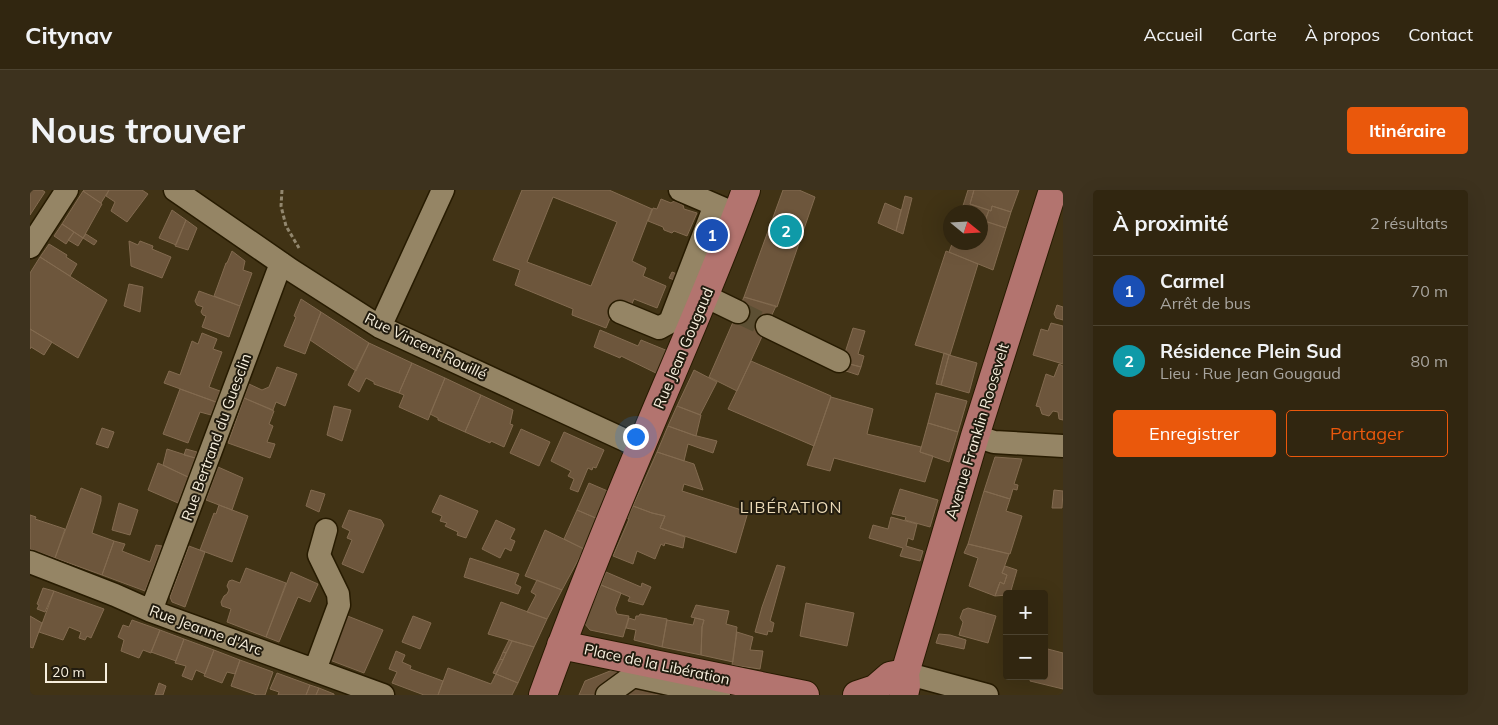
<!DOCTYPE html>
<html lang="fr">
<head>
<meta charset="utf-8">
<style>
  body { margin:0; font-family:Mulish,sans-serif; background:#3d321e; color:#f1f3f6 }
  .controls { position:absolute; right:15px; bottom:15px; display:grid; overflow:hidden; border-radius:5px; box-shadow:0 5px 20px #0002 }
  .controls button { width:45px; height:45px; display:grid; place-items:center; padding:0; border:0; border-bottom:1px solid #4c4330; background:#312610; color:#f1f3f6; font:25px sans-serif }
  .compass { position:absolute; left:913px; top:15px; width:45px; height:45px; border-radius:50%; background:#312610; box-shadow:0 5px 20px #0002; rotate:108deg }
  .scale { position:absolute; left:15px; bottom:12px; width:62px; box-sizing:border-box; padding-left:5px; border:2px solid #f7efdd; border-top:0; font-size:14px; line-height:18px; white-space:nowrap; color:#f7efdd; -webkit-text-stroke:4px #221c0f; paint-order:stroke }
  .you { position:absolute; left:605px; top:246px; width:18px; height:18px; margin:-12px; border:4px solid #fff; border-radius:50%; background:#1a73e8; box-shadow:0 0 0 8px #1a73e833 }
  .badge { display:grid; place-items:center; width:32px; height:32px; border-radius:50%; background:#ea580c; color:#fff; font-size:16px; font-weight:700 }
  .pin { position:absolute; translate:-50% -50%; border:2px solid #fff; box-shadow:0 1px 5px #0006 }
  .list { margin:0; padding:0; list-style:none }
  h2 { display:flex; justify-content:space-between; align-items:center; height:65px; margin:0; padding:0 20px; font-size:21px }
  h2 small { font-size:16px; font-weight:400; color:#a8a59f }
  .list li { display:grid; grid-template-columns:32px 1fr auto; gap:15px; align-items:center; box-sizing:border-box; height:70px; padding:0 20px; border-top:1px solid #4c4330 }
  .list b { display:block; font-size:19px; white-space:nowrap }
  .list p { margin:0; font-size:16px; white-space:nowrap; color:#a8a59f }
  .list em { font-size:16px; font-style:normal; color:#a8a59f }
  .actions { display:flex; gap:10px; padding:15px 20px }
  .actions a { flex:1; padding:11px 0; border:1px solid #ea580c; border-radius:5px; text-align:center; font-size:18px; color:#ea580c }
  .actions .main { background:#ea580c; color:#fff }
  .map { position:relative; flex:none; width:1033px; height:505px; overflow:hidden; border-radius:5px }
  header { display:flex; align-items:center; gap:30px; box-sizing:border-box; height:70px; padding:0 25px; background:#312610; border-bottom:1px solid #4c4330 }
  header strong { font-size:24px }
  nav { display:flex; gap:28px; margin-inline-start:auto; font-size:18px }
  .intro { display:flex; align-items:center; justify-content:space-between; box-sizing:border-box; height:120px; padding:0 30px }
  h1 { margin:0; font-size:35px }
  .button { padding:12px 22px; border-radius:5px; background:#ea580c; color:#fff; font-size:18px; font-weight:700 }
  main { display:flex; gap:30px; padding:0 30px }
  aside { flex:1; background:#312610; border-radius:5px; box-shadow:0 5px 20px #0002 }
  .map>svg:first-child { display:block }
</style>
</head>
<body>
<header>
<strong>Citynav</strong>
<nav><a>Accueil</a><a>Carte</a><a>À propos</a><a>Contact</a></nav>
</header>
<div class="intro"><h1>Nous trouver</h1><a class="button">Itinéraire</a></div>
<main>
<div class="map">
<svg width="1033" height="505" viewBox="0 0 1033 505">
  <rect width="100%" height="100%" fill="#413315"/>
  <!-- building -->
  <path fill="#6d563c" stroke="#836b50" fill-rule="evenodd" d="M0,0H12L15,2L0,25Z
    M54,0H79L71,13L53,1Z
    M79,0H112L118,4L97,32L81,21L85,12L76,6Z
    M492,0H579L622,19L602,71L616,78L613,86L636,96L627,118L604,109L601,116L587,111L576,138L542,125L543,119L485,95L490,80L463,70ZM523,7L587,32L561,96L497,72Z
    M753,0H769L785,7L747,117L714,107Z
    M938,0H944L940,14L959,20L955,31L951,30V22H931Z
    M944,0H989L981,22L962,16L961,21L940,14Z
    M53,1L72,14L53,48L32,34Z
    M875,6L882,8L873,44L866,41Z
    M631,9L641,13L644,11L653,15L654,19L667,23L657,46L644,41L642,43L634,40L633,37L618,31L623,18L627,19Z
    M855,13L871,20L866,41L848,33Z
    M962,16L981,22L976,38L955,31L959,20L961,21Z
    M142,20L156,30L146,55L129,48Z
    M156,30L167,38L158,60L145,56Z
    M951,30L976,38L963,80L919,62L922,54L943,56L944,52H951Z
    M32,34L44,42L36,54L24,46Z
    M44,42L53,48L48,56L38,50Z
    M56,44L67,51L64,55L53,48Z
    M99,51L108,55L110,51L123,56L122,59L141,67L132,88L101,76Z
    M19,54L37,65L36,67L47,74L40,86L10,67Z
    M202,61L215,71L213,80L222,83L210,116L184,106L196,73H197Z
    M916,61L948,74L920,165L885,155Z
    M10,67L77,110L48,168L0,139V83Z
    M642,82L655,87L653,93L639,88Z
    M99,94L113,97L110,122L94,116Z
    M169,101L210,116L199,147L172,137L176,126L173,125L171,122L173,117L167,115L165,111Z
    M714,107L746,116L707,201L679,187Z
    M271,109L291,122L275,164L254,156L266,127L264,126Z
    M1027,115L1033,117V130L1026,128L1024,124Z
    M291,122L339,153L326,181L280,150Z
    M1021,133L1033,136V174L1003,165L1011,139L1018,141Z
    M823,138L835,141L828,164L834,166L831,177L812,172Z
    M0,139L22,152L14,165L1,157L0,159Z
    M570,140L608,156L611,150L638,161L628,184L591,166L590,168L564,157Z
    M172,143L187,149L183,159L192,162L179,197L190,201L186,212L134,193L139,181L150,185L162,151L168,154Z
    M339,153L382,173L369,203L344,194V192L336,188L329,202L318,195Z
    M914,163L919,165L911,195L906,194Z
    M919,165L947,173L939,203L911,195Z
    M721,171L801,206L784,256L698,219Z
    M812,172L831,177L828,185L810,179Z
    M382,173L415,188L398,230L369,217L374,205L369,203Z
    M1029,174L1033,176V230L1029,229L1028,222L1023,221L1019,226L1012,224L1010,218V217L1006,216L1016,184L1024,187Z
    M247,177L267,184L255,216L246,212L243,220L214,208L219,194L232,200L239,197Z
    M664,180L687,192L670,225L647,216Z
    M415,188L451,205L435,242L408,230V228L400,224Z
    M150,199L186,212L181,225L170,222L158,253L133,244Z
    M906,203L937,211L928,242L898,233Z
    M451,205L483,220L480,234L483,235L474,257L461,251L460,253L435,242Z
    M801,207L843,219L837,244L891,257L890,262L903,266L895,292L804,268L800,281L777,275Z
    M214,208L244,221L239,234L243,236L237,252L245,254L240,268L198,253Z
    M304,216L321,220L312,251L297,245Z
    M647,216L671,225L666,246L638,236Z
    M898,233L928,242L919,272L890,262Z
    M638,236L663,245L687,251L683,263L658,254L654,271L627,262Z
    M72,238L84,242L78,258L66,254Z
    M491,239L520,252L509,276L480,263Z
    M534,242L574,260L566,278L563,277L562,280L558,278L548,302L540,299L544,289L538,286L541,281L521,271Z
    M137,259L165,268L158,287L133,275Z
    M156,259L167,262L165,268L154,265Z
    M627,262L664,274L673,300L654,294L652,301L718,322L706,363L630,338L635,326L622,323L603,316Z
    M965,267L992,269L984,294L988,295L987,300L983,299L980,309L954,301Z
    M128,273L158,287L148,313L118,300Z
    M188,277L213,288L202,320L176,310Z
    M559,293L580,302L568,329L547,320Z
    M51,298L71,306V311L62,343L84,351L72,385L25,368Z
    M870,299L908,310L900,337L875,330L876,327L862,324Z
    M281,300L295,304L289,322L276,316Z
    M1024,300L1033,301L1032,318H1022Z
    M954,301L980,309L976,321L992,326L980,364L938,354Z
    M410,305L448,321L436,348L427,345L428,342L415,336L417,333L410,331L412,326L402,322Z
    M89,313L108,320L100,345L82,340Z
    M189,315L218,326L202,372L170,360L184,323L186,324Z
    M603,316L622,323L635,326L630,338L655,347L653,358L635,353L634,356L631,354L625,369L607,361L603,374L583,366L599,329L597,328Z
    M319,320L351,330L354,335L333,383L312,374L322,350L317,348L320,341L312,337Z
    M547,320L568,329L554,359L534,349Z
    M0,325L6,327L5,329L35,339L25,368L0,359Z
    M861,327L887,334L883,350L878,348L876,356L893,361L890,371L870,366L873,358L839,348L843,335L858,339Z
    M466,330L485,339L480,349L485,351L481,361L475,358L470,368L452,359Z
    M515,340L554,359L532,400L495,386Z
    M84,351L95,354L92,361L120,372L126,355L132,356L115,401L72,385Z
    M938,354L979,364L972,383L977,385L974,394L970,392L965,406L939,396L948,368L934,363Z
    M159,356L175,362L155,417L142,412L140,407Z
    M440,368L489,384L485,394L491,397L488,404L434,387Z
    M747,375L755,377L740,431L744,433L742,442L738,441L737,445L725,442L732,417Z
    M975,376L987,380L980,404H977V405L965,406L970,392L974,394L977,385L972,383Z
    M216,378L256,393L236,447L197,432L201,419L192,416L191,412L194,406L197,404L199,400L197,396L199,391L202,390L210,393Z
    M261,382L288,394L280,412L268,407L249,452L236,447Z
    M576,382L611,397L612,393L621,397L613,415L598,411L600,407L571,395Z
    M507,390L532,400L517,429L497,422L506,405L501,402Z
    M571,395L591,403L585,419L587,424L599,426L593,447L560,440L554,433Z
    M13,398L24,401L15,422L7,419L9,415L7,414Z
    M24,401L74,419L61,448L57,446L55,450L49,448L51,442L39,437L33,450L9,442Z
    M471,412L517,429L504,457L458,444Z
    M776,413L824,423L817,456L770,446Z
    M666,415L699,421L696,434L707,437L703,472L671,465L672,437L674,430L661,427Z
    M938,418L966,426L958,453L929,445L933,432L930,428L933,420Z
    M610,424L637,429L632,457L604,450L606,440L596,438L599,428L605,430L606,426H609Z
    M315,425L353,440L334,483L297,469Z
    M0,426L12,433L3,458L0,457Z
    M383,426L401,433L390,459L372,452Z
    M665,428L674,430L672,437L671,465L632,457L637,430L663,435Z
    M102,430L130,440L121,463L113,460L109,468L91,461L94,450L88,447L93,435L99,437Z
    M130,440L154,449L146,471L121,462Z
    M707,442L723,447L720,460L733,461L730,479L702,475Z
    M909,444L920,445L936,450L934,459L906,453Z
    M154,449L184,460L175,484L166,480L162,490L152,486L156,476L145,473Z
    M479,450L482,451L476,463L473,462Z
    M482,451L504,457L488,493L466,484Z
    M1014,458L1033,463V499L1000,491L1001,486H1014Z
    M184,460L210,470L205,484L197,482L192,493L174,486Z
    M366,461L375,465L372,472L381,476L380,479L413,491L408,505H394L362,493L367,482L359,479Z
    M473,462L476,463L473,470L470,469Z
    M470,469L473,470L466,484L463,483Z
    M210,470L243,482L235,505H227L201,496Z
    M418,478L461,494L466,484L488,493L482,505H408Z
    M585,479L703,505H549L555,491Z
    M247,483L280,495L276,505H248L249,502L240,499Z
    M129,493L136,496L133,505H125Z
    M280,495L289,498L286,505H276Z
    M289,498L304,504V505H286Z"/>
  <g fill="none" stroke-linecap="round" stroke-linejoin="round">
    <!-- minor-tunnel -->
    <path stroke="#5c4f33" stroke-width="22" stroke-dasharray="22 11" stroke-linecap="butt" d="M708,122L737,136"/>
    <defs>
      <path id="minor" d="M145,0L261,80L350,137L610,257
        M650,0L699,21
        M0,57L37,0
        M675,106L708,122
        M590,122L629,138L640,132L685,15
        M737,136L809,171
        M350,137L413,0
        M945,246L964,252L1033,256
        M0,372L85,405L121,421L353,505
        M121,421L251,73
        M285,480L309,415L308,404L289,365L296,340
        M875,483L957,505
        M577,505L603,486L689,505"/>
      <path id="major" d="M531,455L775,505
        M513,505C543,422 576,340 610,259C646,172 684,88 716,0
        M827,505L845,499L860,486L875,483
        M874,505L876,496L875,483L945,246L1023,0"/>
    </defs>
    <!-- minor casing -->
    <use href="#minor" stroke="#271b00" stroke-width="25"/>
    <!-- major casing -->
    <use href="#major" stroke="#271b00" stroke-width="30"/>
    <!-- path -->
    <path stroke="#92876e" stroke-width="3" stroke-dasharray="4 2.5" stroke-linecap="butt" d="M252,0L251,16L256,36L269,58"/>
    <!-- minor -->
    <use href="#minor" stroke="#958565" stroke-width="22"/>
    <!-- major -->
    <use href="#major" stroke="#b3746f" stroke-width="28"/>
  </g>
  <g text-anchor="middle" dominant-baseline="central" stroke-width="4" stroke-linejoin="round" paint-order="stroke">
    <!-- street labels -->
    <g font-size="15" fill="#f7efdd" stroke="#221c0f">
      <text transform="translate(396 156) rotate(26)">Rue Vincent Rouillé</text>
      <text transform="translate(653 158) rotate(-67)">Rue Jean Gougaud</text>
      <text transform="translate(947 241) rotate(-73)">Avenue Franklin Roosevelt</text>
      <text transform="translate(186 247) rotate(-70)">Rue Bertrand du Guesclin</text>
      <text transform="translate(176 440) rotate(20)">Rue Jeanne d'Arc</text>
      <text transform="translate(627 474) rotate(12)">Place de la Libération</text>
    </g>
    <!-- neighbourhood labels -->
    <g font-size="16" letter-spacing="1" fill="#ebdab7" stroke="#221c0f">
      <text x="761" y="317">LIBÉRATION</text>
    </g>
  </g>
</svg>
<div class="controls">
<button>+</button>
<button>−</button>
</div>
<svg class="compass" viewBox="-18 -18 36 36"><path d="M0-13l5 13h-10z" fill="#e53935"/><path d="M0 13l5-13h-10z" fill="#a8a59f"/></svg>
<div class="scale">20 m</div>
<div class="you"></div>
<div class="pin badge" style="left:682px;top:45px;background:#1a4fb4">1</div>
<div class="pin badge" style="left:756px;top:41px;background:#0f9aa8">2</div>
</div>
<aside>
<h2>À proximité<small>2 résultats</small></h2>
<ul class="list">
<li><span class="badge" style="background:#1a4fb4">1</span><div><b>Carmel</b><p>Arrêt de bus</p></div><em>70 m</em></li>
<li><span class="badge" style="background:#0f9aa8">2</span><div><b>Résidence Plein Sud</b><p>Lieu · Rue Jean Gougaud</p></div><em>80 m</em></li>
</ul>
<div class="actions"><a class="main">Enregistrer</a><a>Partager</a></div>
</aside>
</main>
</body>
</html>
